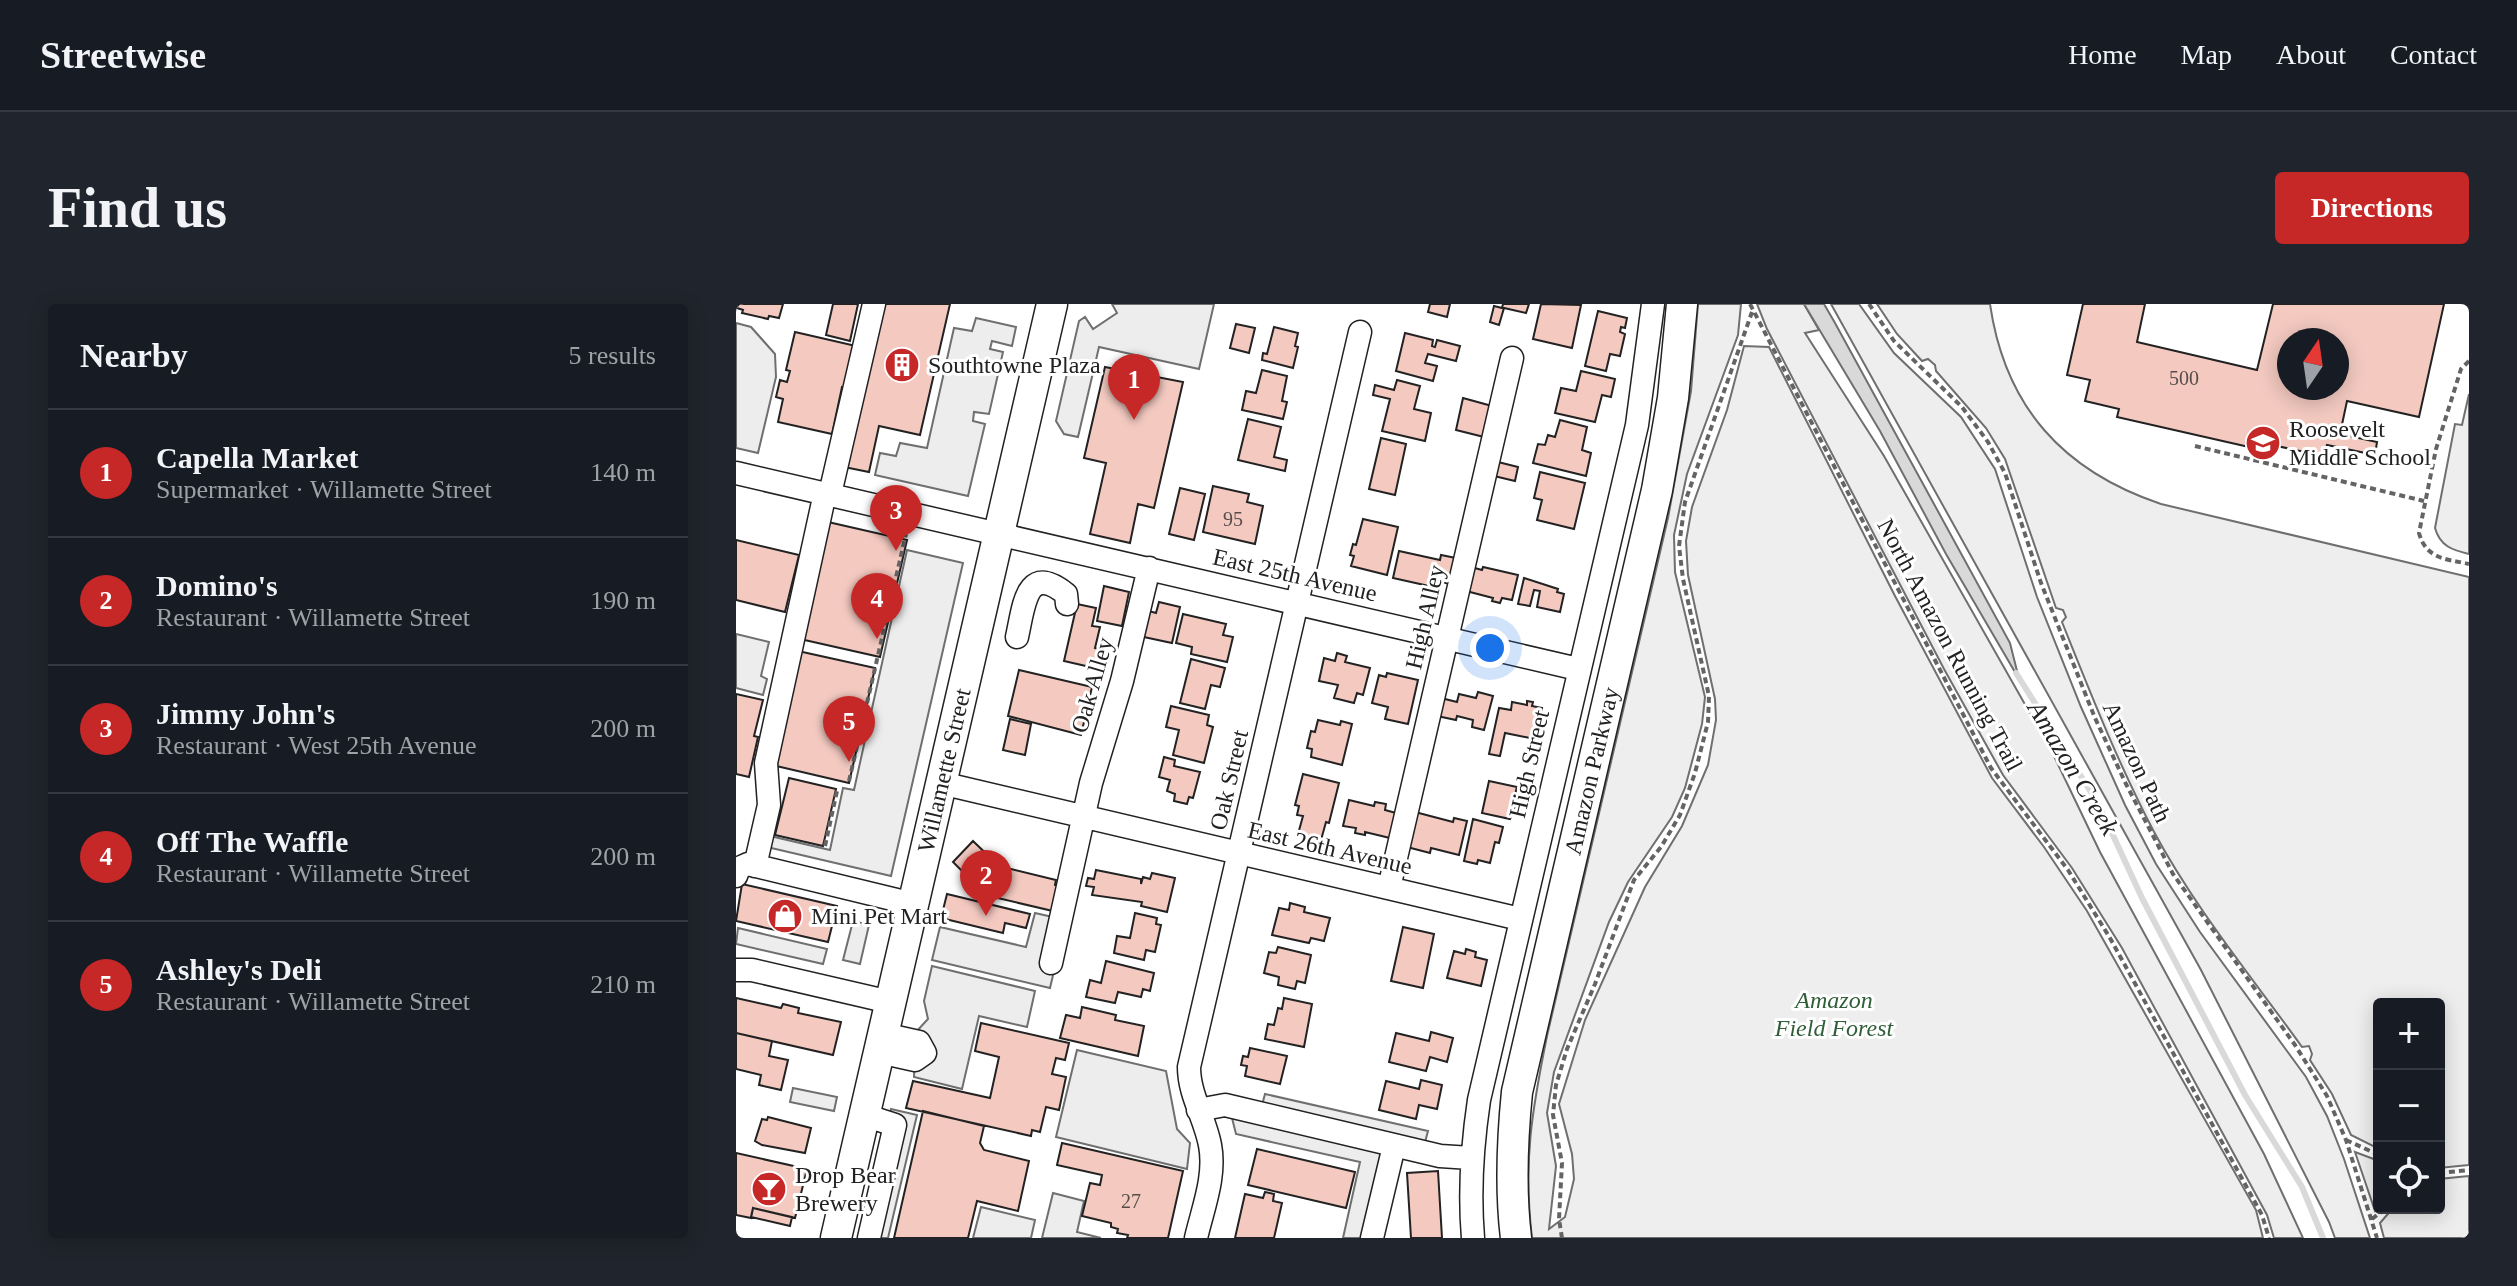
<!DOCTYPE html>
<html lang="en">
<head>
<meta charset="utf-8">
<style>
  body { margin:0; font-family:"Times New Roman",serif; background:#20242c; color:#f1f3f6 }
  .controls { position:absolute; right:24px; bottom:24px; display:grid; overflow:hidden; border-radius:8px; box-shadow:0 4px 20px #0003 }
  .controls button { width:72px; height:72px; display:grid; place-items:center; padding:0; border:0; border-bottom:2px solid #363941; background:#171b24; color:#f1f3f6; font:40px sans-serif }
  .compass { position:absolute; left:1541px; top:24px; width:72px; height:72px; border-radius:50%; background:#171b24; box-shadow:0 4px 20px #0003; rotate:13deg }
  .you { position:absolute; left:754px; top:344px; width:28px; height:28px; margin:-20px; border:6px solid #fff; border-radius:50%; background:#1a73e8; box-shadow:0 0 0 12px #1a73e833 }
  .badge { display:grid; place-items:center; width:52px; height:52px; border-radius:50%; background:#c62828; color:#fff; font-size:26px; font-weight:700 }
  .pin { position:absolute; translate:-50% -66px; filter:drop-shadow(0 2px 4px #0008) }
  .pin::after { content:''; position:absolute; top:42px; width:28px; height:24px; background:inherit; clip-path:polygon(0 0,100% 0,50% 100%) }
  .list { margin:0; padding:0; list-style:none }
  h2 { display:flex; justify-content:space-between; align-items:center; height:104px; margin:0; padding:0 32px; font-size:34px }
  h2 small { font-size:26px; font-weight:400; color:#9ea1a6 }
  .list li { display:grid; grid-template-columns:52px 1fr auto; gap:24px; align-items:center; box-sizing:border-box; height:128px; padding:0 32px; border-top:2px solid #363941 }
  .list b { display:block; font-size:30px; white-space:nowrap }
  .list p { margin:0; font-size:26px; white-space:nowrap; color:#9ea1a6 }
  .list em { font-size:26px; font-style:normal; color:#9ea1a6 }
  .icon { flex:none; width:44px; height:44px; fill:none; stroke:currentColor; stroke-width:2; stroke-linecap:round; stroke-linejoin:round }
  .map { position:relative; flex:none; width:1733px; height:934px; overflow:hidden; border-radius:8px }
  header { display:flex; align-items:center; gap:48px; box-sizing:border-box; height:112px; padding:0 40px; background:#171b24; border-bottom:2px solid #363941 }
  header strong { font-size:38px }
  nav { display:flex; gap:44px; margin-inline-start:auto; font-size:28px }
  .intro { display:flex; align-items:center; justify-content:space-between; box-sizing:border-box; height:192px; padding:0 48px }
  h1 { margin:0; font-size:56px }
  .button { padding:20px 36px; border-radius:8px; background:#c62828; color:#fff; font-size:28px; font-weight:700 }
  main { display:flex; gap:48px; padding:0 48px }
  aside { flex:1; background:#171b24; border-radius:8px; box-shadow:0 4px 20px #0003 }
  .map>svg:first-child { display:block }
</style>
</head>
<body>
<header>
<strong>Streetwise</strong>
<nav><a>Home</a><a>Map</a><a>About</a><a>Contact</a></nav>
</header>
<div class="intro"><h1>Find us</h1><a class="button">Directions</a></div>
<main>
<aside>
<h2>Nearby<small>5 results</small></h2>
<ul class="list">
<li><span class="badge">1</span><div><b>Capella Market</b><p>Supermarket · Willamette Street</p></div><em>140 m</em></li>
<li><span class="badge">2</span><div><b>Domino's</b><p>Restaurant · Willamette Street</p></div><em>190 m</em></li>
<li><span class="badge">3</span><div><b>Jimmy John's</b><p>Restaurant · West 25th Avenue</p></div><em>200 m</em></li>
<li><span class="badge">4</span><div><b>Off The Waffle</b><p>Restaurant · Willamette Street</p></div><em>200 m</em></li>
<li><span class="badge">5</span><div><b>Ashley's Deli</b><p>Restaurant · Willamette Street</p></div><em>210 m</em></li>
</ul>
</aside>
<div class="map">
<svg width="1733" height="934" viewBox="0 0 1733 934">
  <rect width="100%" height="100%" fill="#fff"/>
  <!-- green -->
  <path fill="#eee" stroke="#6f6f6f" stroke-width="2" d="M962,0H1005L1002,31L951,170L938,231L939,268L969,393L966,420L949,484L936,513L892,578L873,618L818,768L811,809L820,862L813,925L829,913L838,875L836,850L823,800L849,716L909,583L946,522L972,461L980,416L979,395L952,271L950,237L956,203L991,106L1008,42L1033,43L1159,292L1256,474L1308,543L1351,607L1520,906L1527,934H796C787,858 796,806 811,732L932,214L955,87Z
    M1021,0H1068L1083,26L1069,29L1148,152L1316,448L1364,548L1528,850L1567,934H1538L1531,911L1386,644L1336,564L1267,471L1208,365L1031,25Z
    M1095,0H1123L1158,49L1225,113L1259,165L1301,293L1345,403L1389,501L1420,560L1464,628L1570,773L1591,812L1608,855L1634,934H1599L1593,918L1465,666Z
    M1141,0H1254C1269,103 1327,167 1425,200L1733,273V861L1703,864V700H1643V845L1615,831L1596,790L1574,756L1576,750L1573,742L1566,743C1515,672 1458,603 1417,526C1382,459 1354,388 1326,318L1330,313L1327,306L1320,304L1269,155L1250,124L1200,67L1199,61L1192,55L1186,57L1161,30Z
    M1733,90V250C1716,246 1704,242 1699,224L1719,120L1726,121Z
    M1619,848L1643,857V903L1639,907Z
    M1733,872V934H1648L1644,919L1657,904H1703V875Z"/>
  <!-- parking -->
  <path fill="#ededed" stroke="#6f6f6f" stroke-width="2" d="M376,0H478L463,65L363,43L342,133L328,130L320,117L343,17L349,13L357,25L381,9Z
    M240,14L280,23L276,42L256,37L254,45L267,48L253,110L238,108L237,117L249,120L232,192L139,171L144,149L160,152L164,139L191,144L218,24L236,27Z
    M0,19L15,23L39,50L40,73L22,149L0,144Z
    M171,246L227,259L155,572L31,543L34,532L94,546L107,484L118,486Z
    M0,330L33,338L25,372L31,375L27,391L0,384Z
    M299,609L330,616L314,684L196,656L204,623L290,643Z
    M117,617L133,621L124,660L107,656Z
    M2,624L91,645L87,660L0,640Z
    M196,662L299,687L291,723L243,712L226,785L178,773L180,728L192,715L188,697Z
    M341,746L430,767L441,825L454,839L451,865L320,833Z
    M57,784L101,793L98,807L54,798Z
    M529,790L692,827L688,842L667,838L644,934H607L624,858L500,830L495,810L522,816Z
    M155,805L181,811L152,934H125Z
    M317,889L348,897L341,928L365,934H306Z
    M245,903L299,916L295,934H237Z"/>
  <!-- water -->
  <path fill="#d9d9d9" stroke="#6f6f6f" stroke-width="2" d="M1068,0H1088L1099,19L1274,339L1283,375L1210,250L1144,127Z"/>
  <g fill="none" stroke-linecap="round" stroke-linejoin="round">
    <!-- stream -->
    <path stroke="#d9d9d9" stroke-width="6" d="M1280,369L1363,501L1406,594L1509,791L1566,883L1587,934"/>
  </g>
  <!-- building -->
  <path fill="#f3c9c0" stroke="#222" stroke-width="2" fill-rule="evenodd" d="M2,0H47L43,14L33,12L32,15L6,9L7,6L1,4Z
    M97,0H122L114,37L90,31Z
    M146,0H214L184,131L143,122L133,168L108,163Z
    M694,0H714L711,13L692,8Z
    M767,0H793L790,9L768,4L763,21L754,18L758,2L766,4Z
    M805,0L845,1L836,44L797,35Z
    M1347,0H1409L1401,38L1521,66L1537,0H1708L1683,113L1611,97L1604,130L1641,138L1639,151L1591,141L1588,152L1536,141L1535,148L1381,113L1383,105L1349,97L1354,76L1331,71ZM1553,36H1601V84H1553Z
    M862,7L891,14L889,24L885,23L884,28L889,30L884,52L874,50L870,67L849,62Z
    M500,20L519,24L513,49L494,44Z
    M538,23L562,29L559,42L562,43L557,64L526,56L527,49L531,50Z
    M59,28L120,42L111,85L106,83L96,130L42,118L47,95L40,93L44,76L51,78L54,67L50,66Z
    M669,29L697,36L696,42L699,43L701,36L724,42L720,57L692,50L689,59L701,62L697,77L660,67Z
    M369,63L447,78L418,204L402,200L394,239L354,230L370,159L348,154Z
    M526,66L551,72L546,97L551,98L547,115L506,106L510,87L520,89Z
    M845,67L879,75L875,93L866,91L859,118L819,109L825,84L840,87Z
    M661,76L684,82L678,105L695,109L689,137L646,127L654,95L637,91L639,81L658,86Z
    M727,94L756,102L748,133L720,126Z
    M512,115L545,123L538,153L551,156L549,167L502,156Z
    M824,116L851,123L846,146L855,149L850,172L797,159L802,140L809,141L812,131L819,133Z
    M645,134L670,140L659,191L633,185Z
    M762,158L782,163L779,177L758,172Z
    M804,168L849,179L838,225L801,216L806,196L798,194Z
    M477,182L513,190L511,198L527,202L519,240L467,228Z
    M444,184L469,190L458,236L433,230Z
    M627,215L662,223L651,271L615,262L618,252L614,251L617,240L620,241Z
    M92,218L171,236L144,353L64,335Z
    M0,236L63,251L49,308L0,296Z
    M663,247L704,256L705,251L720,254L714,280L694,275L693,282L657,274Z
    M735,263L746,266L747,263L782,271L776,296L766,294L764,299L756,297L757,294L730,287Z
    M788,274L822,285L821,288L828,290L824,308L801,303L804,287L798,286L794,302L782,300Z
    M368,282L393,288L386,322L361,317Z
    M423,298L444,303L436,339L403,332L409,306L420,309Z
    M341,300L360,304L356,322L364,323L359,344L367,346L363,365L328,357Z
    M447,310L490,320L487,331L497,333L491,358L455,350L456,343L440,339Z
    M62,347L139,364L113,479L36,461Z
    M601,349L611,352L609,358L634,364L627,391L621,389L618,399L598,394L602,381L583,377L588,354L599,357Z
    M455,355L489,364L484,383L475,381L469,405L444,399Z
    M283,366L356,383L345,431L272,412Z
    M651,369L682,376L672,420L649,415L652,403L636,399L643,371L650,373Z
    M742,388L757,392L748,426L736,423L737,416L721,412L720,416L701,412L705,394L721,398L723,390L740,394Z
    M0,390L27,396L18,432L22,433L13,473L0,470Z
    M791,397L797,398L796,402L806,404L799,435L769,429L764,452L753,450L763,404L775,406L776,398L791,401Z
    M435,402L473,411L471,421L477,423L468,459L437,451L443,426L430,423Z
    M274,415L295,420L289,451L267,446Z
    M582,416L604,421L605,417L616,420L606,461L575,453L576,445L571,444L575,427L579,428Z
    M428,453L439,456L438,462L464,468L457,494L453,493L451,500L438,497L439,490L431,487L434,476L423,473Z
    M567,470L603,479L593,519L590,518L585,536L562,530L567,512L561,511L563,502L559,501Z
    M53,474L100,485L87,542L39,531Z
    M753,477L781,483L778,494L783,495L774,515L746,509Z
    M613,496L638,502L639,498L650,500L649,506L660,509L654,534L629,528V531L619,529L620,524L607,522Z
    M679,508L717,518L718,514L731,517L723,551L695,544L694,549L671,543Z
    M737,515L767,523L763,539L759,538L754,559L742,556L741,560L728,557Z
    M237,537L263,562L320,576L319,581L327,582L321,608L236,588L238,579L217,558Z
    M360,566L405,575V580L407,573L414,575L416,569L439,574L431,608L405,602L406,598L356,591L358,583L350,582L352,574L358,575Z
    M6,580L101,602L92,638L0,617Z
    M211,590L294,610L290,624L269,619L267,629L205,614Z
    M554,599L569,603L568,608L594,614L588,637L575,634L573,639L536,631L543,604L553,606Z
    M399,609L421,614L420,620L425,621L419,648L410,646L408,656L378,649L381,632L394,634Z
    M667,623L698,630L687,684L655,677Z
    M542,643L575,651L569,679L561,677L559,685L542,681L543,673L528,669L533,648L540,649Z
    M730,645L740,648L739,653L751,656L745,682L711,674L718,647L729,650Z
    M370,657L418,669L414,687L407,685L405,693L382,688L379,699L350,693L354,676L365,679Z
    M0,694L45,704L47,700L63,704L62,709L105,718L97,751L0,729Z
    M548,694L576,700L568,743L529,735L532,720L538,721L542,704L546,705Z
    M346,703L380,711L379,716L408,722L402,752L324,734L330,711L344,714Z
    M245,719L333,739L329,756L320,754L316,770L330,773L323,806L310,803L304,828L296,826L295,832L170,804L177,777L254,794L263,753L239,747Z
    M695,728L717,734L711,758L694,753L690,767L653,758L660,729L693,737Z
    M0,729L36,737L33,752L52,756L45,786L23,781L25,771L0,765Z
    M514,744L551,752L544,780L509,772L511,762L505,761L507,752L512,753Z
    M685,776L706,781L701,805L683,801L680,815L643,806L650,777L683,785Z
    M187,807L248,822L244,839L248,846L293,857L282,907L241,897L232,934H158Z
    M32,813L75,824L69,849L26,841L19,837L26,815L31,816Z
    M326,839L447,867L432,934H391L392,931L381,929L382,925L375,923V919L346,912L354,879L364,881L366,871L321,861Z
    M521,845L619,868L610,904L512,881Z
    M0,849L71,865L59,914L17,904L15,914L0,911Z
    M702,867L706,934H675L671,869Z
    M529,888L538,890L537,897L546,899L538,934H499L509,890L527,894Z
    M17,904L56,913L54,922L15,913Z"/>
  <g fill="none" stroke-linecap="round" stroke-linejoin="round">
    <defs>
      <path id="minor" d="M0,169L842,365
        M94,190L138,0
        M281,333C288,302 290,258 330,290L331,300
        M205,479L784,615
        M19,562L33,501L30,459L89,189
        M0,572L3,564L12,560L177,600
        M653,584L776,54
        M315,659L355,479L386,377L413,264
        M0,666H16L154,698
        M143,748L179,756L189,749L183,738L147,730
        M462,806L489,801L704,852L735,854
        M128,811L159,821L133,934
        M460,934C467,904 480,872 474,841C469,814 453,791 453,763L624,28
        M636,934L658,842
        M737,934C733,887 736,843 743,796L901,121L917,0"/>
      <g id="major">
        <path id="s1" d="M100,934L316,0"/>
        <path id="s2" d="M780,934C774,885 776,838 781,788L921,186L937,94L946,0"/>
      </g>
    </defs>
    <!-- minor casing -->
    <use href="#minor" stroke="#222" stroke-width="25"/>
    <!-- major casing -->
    <use href="#major" stroke="#222" stroke-width="33"/>
    <!-- path -->
    <path stroke="#646464" stroke-width="4" stroke-dasharray="6 4" stroke-linecap="butt" d="M1014,0L1255,464L1332,566L1374,634L1526,911L1533,934
      M1133,0L1158,37L1226,103L1252,138L1269,169L1305,279L1359,414L1390,480L1437,570L1559,741L1591,792L1610,836L1641,934
      M1733,57L1725,65L1700,145L1683,229C1690,255 1710,255 1733,260
      M1459,142L1688,197
      M113,477L170,230
      M89,542L101,487
      M1610,836L1643,851
      M1703,869L1733,866
      M1636,915L1650,904
      M826,934L823,915L826,859L817,811L820,781L831,745L859,680L898,576L925,543L944,511L959,469L972,418L973,392L947,275L943,242L949,198L1016,8"/>
    <!-- minor -->
    <use href="#minor" stroke="#fff" stroke-width="22"/>
    <!-- major -->
    <use href="#major" stroke="#fff" stroke-width="30"/>
  </g>
  <!-- icons -->
  <defs>
    <symbol id="building-disc" viewBox="-11 -11 22 22"><circle r="9.5" fill="#c62828" stroke="#fff"/><path d="M-4-6H4V6H1V3H-1V6H-4ZM-2.5-4.3h1.7v1.8h-1.7ZM.8-4.3h1.7v1.8H.8ZM-2.5-1h1.7V.8h-1.7ZM.8-1h1.7V.8H.8Z" fill="#fff"/></symbol>
    <symbol id="school-disc" viewBox="-11 -11 22 22"><circle r="9.5" fill="#c62828" stroke="#fff"/><path d="M0-5L7-2L0 1L-7-2ZM-4 1L0 2.5L4 1V4Q0 6-4 4Z" fill="#fff"/></symbol>
    <symbol id="shop-disc" viewBox="-11 -11 22 22"><circle r="9.5" fill="#c62828" stroke="#fff"/><path d="M-5-2.5h2.3a2.7 3.5 0 0 1 5.4 0H5L5.5 6h-11ZM-1.5-2.5h3a1.5 2.3 0 0 0-3 0Z" fill="#fff"/></symbol>
    <symbol id="bar-disc" viewBox="-11 -11 22 22"><circle r="9.5" fill="#c62828" stroke="#fff"/><path d="M-6-5H6L.8 .8V4.5H3.5V6h-7V4.5H-.8V.8Z" fill="#fff"/></symbol>
  </defs>
  <g fill-rule="evenodd">
    <use href="#building-disc" x="146" y="41" width="40" height="40"/>
    <use href="#school-disc" x="1507" y="119" width="40" height="40"/>
    <use href="#shop-disc" x="29" y="592" width="40" height="40"/>
    <use href="#bar-disc" x="13" y="865" width="40" height="40"/>
  </g>
  <g text-anchor="middle" dominant-baseline="central" stroke-width="6" stroke-linejoin="round" paint-order="stroke">
    <!-- number labels -->
    <g font-size="20" fill="#564c4a">
      <text x="1448" y="74">500</text>
      <text x="497" y="215">95</text>
      <text x="395" y="897">27</text>
    </g>
    <!-- poi labels -->
    <g font-size="24" fill="#222" stroke="#fff" text-anchor="start">
      <text x="192" y="61">Southtowne Plaza</text>
      <text x="1553" y="125">Roosevelt<tspan x="1553" dy="28">Middle School</tspan></text>
      <text x="75" y="612">Mini Pet Mart</text>
      <text x="59" y="871">Drop Bear<tspan x="59" dy="28">Brewery</tspan></text>
    </g>
    <!-- street labels -->
    <g font-size="24" fill="#222" stroke="#fff">
      <text transform="translate(559 271) rotate(13)">East 25th Avenue</text>
      <text transform="translate(689 313) rotate(-77)">High Alley</text>
      <text transform="translate(1214 341) rotate(62)">North Amazon Running Trail</text>
      <text transform="translate(356 381) rotate(-74)">Oak Alley</text>
      <text transform="translate(1401 458) rotate(65)">Amazon Path</text>
      <text transform="translate(793 460) rotate(-77)">High Street</text>
      <text stroke="none"><textPath href="#s1" startOffset="480">Willamette Street</textPath></text>
      <text stroke="none"><textPath href="#s2" startOffset="476">Amazon Parkway</textPath></text>
      <text transform="translate(493 476) rotate(-77)">Oak Street</text>
      <text transform="translate(594 544) rotate(13)">East 26th Avenue</text>
    </g>
    <!-- park labels -->
    <g font-size="24" font-style="italic" fill="#2f5e38" stroke="#fff">
      <text x="1098" y="696">Amazon<tspan x="1098" dy="28">Field Forest</tspan></text>
    </g>
    <!-- water labels -->
    <g font-size="26" font-style="italic" fill="#222" stroke="#fff">
      <text transform="translate(1337 464) rotate(59)">Amazon Creek</text>
    </g>
  </g>
</svg>
<div class="controls">
<button>+</button>
<button>−</button>
<button><svg class="icon" aria-label="locate" viewBox="0 0 24 24"><circle cx="12" cy="12" r="6"/><path d="M12 2v4M12 18v4M2 12h4M18 12h4"/></svg></button>
</div>
<svg class="compass" viewBox="-18 -18 36 36"><path d="M0-13l5 13h-10z" fill="#e53935"/><path d="M0 13l5-13h-10z" fill="#9ea1a6"/></svg>
<div class="you"></div>
<div class="pin badge" style="left:398px;top:116px">1</div>
<div class="pin badge" style="left:250px;top:612px">2</div>
<div class="pin badge" style="left:160px;top:247px">3</div>
<div class="pin badge" style="left:141px;top:335px">4</div>
<div class="pin badge" style="left:113px;top:458px">5</div>
</div>
</main>
</body>
</html>
